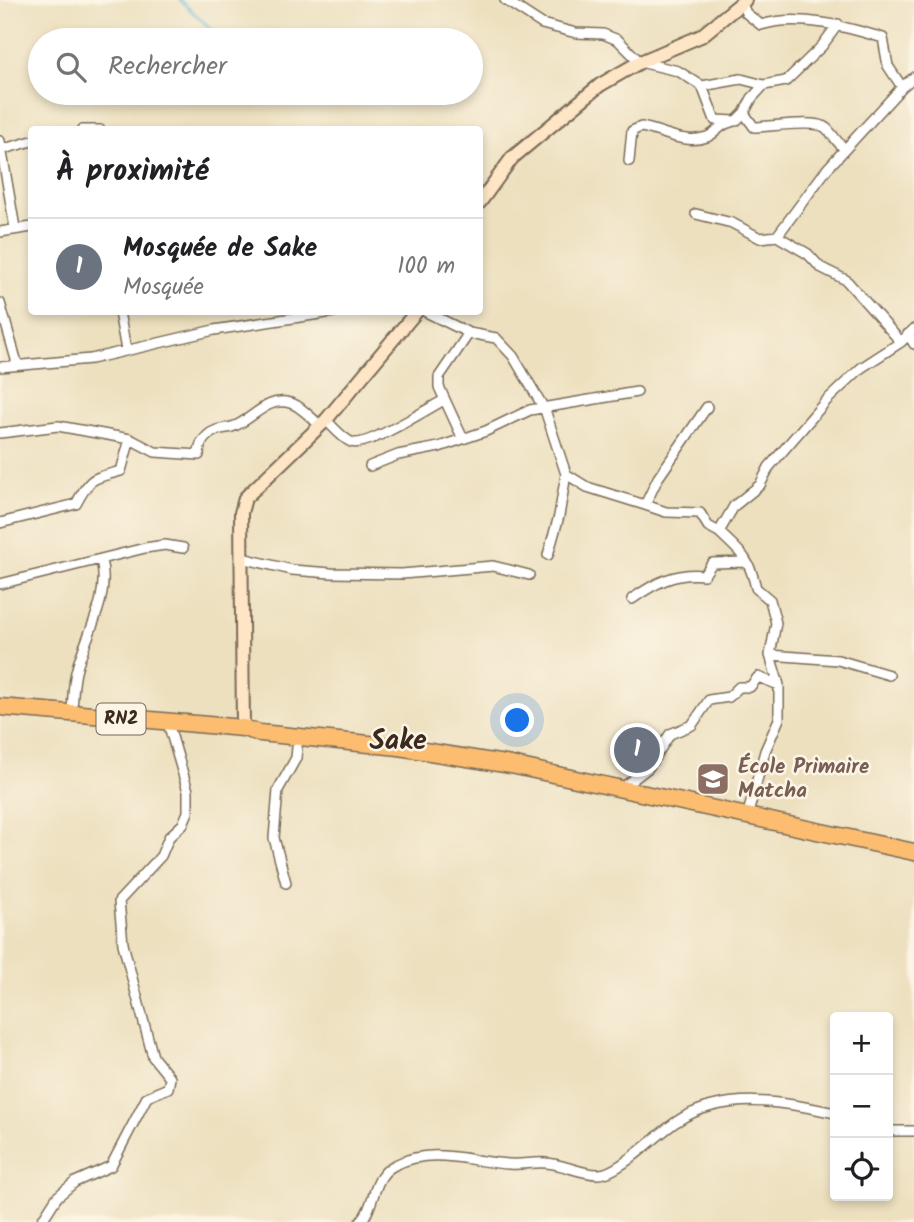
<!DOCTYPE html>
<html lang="fr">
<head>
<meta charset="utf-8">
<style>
  body { margin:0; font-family:Kalam,sans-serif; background:#f6f6f6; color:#202124 }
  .controls { position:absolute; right:21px; bottom:21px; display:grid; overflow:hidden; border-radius:7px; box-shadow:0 4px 10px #0003 }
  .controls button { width:63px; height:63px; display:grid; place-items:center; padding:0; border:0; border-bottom:2px solid #e0e0e0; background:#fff; color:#202124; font:35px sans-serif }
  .you { position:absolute; left:518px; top:721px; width:24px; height:24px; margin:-18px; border:5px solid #fff; border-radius:50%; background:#1a73e8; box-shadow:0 0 0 10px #1a73e833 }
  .badge { display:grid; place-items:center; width:46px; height:46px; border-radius:50%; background:#b5179e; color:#fff; font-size:23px; font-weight:700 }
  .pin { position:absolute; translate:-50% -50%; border:4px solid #fff; box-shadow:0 2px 7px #0006 }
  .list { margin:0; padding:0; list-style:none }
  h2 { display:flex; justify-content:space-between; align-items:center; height:91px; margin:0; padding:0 28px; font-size:30px }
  h2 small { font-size:23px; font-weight:400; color:#757577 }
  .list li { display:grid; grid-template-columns:46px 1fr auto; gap:21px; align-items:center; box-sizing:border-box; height:98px; padding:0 28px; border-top:2px solid #e0e0e0 }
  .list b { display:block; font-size:26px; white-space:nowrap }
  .list p { margin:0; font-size:23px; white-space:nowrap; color:#757577 }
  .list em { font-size:23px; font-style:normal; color:#757577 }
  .icon { flex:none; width:38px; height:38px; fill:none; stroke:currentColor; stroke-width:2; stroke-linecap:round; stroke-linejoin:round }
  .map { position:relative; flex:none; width:914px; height:1222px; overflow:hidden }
  .search { position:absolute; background:#fff; box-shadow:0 4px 10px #0003; left:28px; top:28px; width:455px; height:77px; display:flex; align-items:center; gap:18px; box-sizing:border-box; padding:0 24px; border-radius:38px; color:#757577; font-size:26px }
  .panel { position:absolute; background:#fff; box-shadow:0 4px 10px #0003; left:28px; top:126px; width:455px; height:189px; border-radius:7px }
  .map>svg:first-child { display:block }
</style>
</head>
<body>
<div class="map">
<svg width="914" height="1222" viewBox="0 0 914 1222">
  <rect width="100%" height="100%" fill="#fcf5e5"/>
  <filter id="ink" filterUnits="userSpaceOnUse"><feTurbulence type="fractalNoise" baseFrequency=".0143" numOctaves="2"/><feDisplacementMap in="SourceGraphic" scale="14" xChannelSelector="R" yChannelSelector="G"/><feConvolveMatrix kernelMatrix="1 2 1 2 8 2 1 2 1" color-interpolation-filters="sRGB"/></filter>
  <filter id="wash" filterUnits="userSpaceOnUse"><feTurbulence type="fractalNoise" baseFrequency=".00686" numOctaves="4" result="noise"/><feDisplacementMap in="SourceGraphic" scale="28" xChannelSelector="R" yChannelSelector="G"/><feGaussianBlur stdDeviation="1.57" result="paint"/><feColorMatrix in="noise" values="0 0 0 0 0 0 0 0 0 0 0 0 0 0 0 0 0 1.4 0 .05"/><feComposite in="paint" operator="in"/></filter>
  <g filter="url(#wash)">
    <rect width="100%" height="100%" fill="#ede0bf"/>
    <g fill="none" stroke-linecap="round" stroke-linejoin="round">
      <!-- stream -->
      <path stroke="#50b3cf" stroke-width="2.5" d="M180,0L223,40"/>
    </g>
  </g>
  <g filter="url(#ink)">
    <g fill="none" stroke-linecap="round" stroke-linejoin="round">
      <defs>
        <path id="street" d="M505,0L542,24L576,33L603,34L618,40L640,62L678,71L702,86L715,120L736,121L744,113L754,127C769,127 816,119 826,128C833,134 837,143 845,149
          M742,4L746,13L761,25C798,13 847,27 883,38L888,66L902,87
          M702,86L741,79L764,85L786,81L822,46L838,24
          M744,113L752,98L764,85
          M82,130H100
          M0,141L15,228
          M0,150L32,141
          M629,161L632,131L641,127C664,131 684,145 707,137C717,133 720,124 731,122
          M696,214L732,223L760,238L777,236L827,169L902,87L914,77
          M0,232L32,227
          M777,236L808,254L820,267L846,280L901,342
          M0,303L17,363
          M119,312L126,350
          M426,312L469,333L496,338L513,356L545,410L566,474L559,516L548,555
          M908,334L914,344
          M0,367L91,359L214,330L333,312
          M326,420C333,427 342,438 351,442C365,449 429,408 444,400
          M0,433L58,426L130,439L155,452L199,455C199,448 201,441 207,436C214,429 222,429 232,427C252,421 266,396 290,403C300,405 312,419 321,426
          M463,439L439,387V377L469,333
          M370,466L398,455L439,447L486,431L530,410L637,392
          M566,474L587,487L645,505L658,478L707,407
          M645,505L666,512L700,513L708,526L719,532
          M0,523L76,504C91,476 92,479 121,471L130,439
          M242,558L292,570L331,573L402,574L493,566L529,575
          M0,584L145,548L165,545L183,548
          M632,599C655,583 675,572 704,575L712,563L745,562
          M770,655L838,660L889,675
          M75,715L72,711C73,698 73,685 76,672C85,635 111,599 101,560
          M622,788L648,768L670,734L692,725L709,700L729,697L739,687H750L758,677L779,685
          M747,817L765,751L779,719V685L770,655L776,623L770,600L756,588C749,557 741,553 719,532L734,506L760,485L769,467L826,401L861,368L901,342L914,329
          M286,883L274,838L278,790L296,758L298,737
          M888,1131H914
          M41,1222L57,1197L75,1182L111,1166L147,1097L168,1088L170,1078L153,1057L123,944L119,901L161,856L169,837L183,824L188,812V791L168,723
          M360,1222C376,1207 371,1176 395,1165C433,1146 470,1162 509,1164C522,1165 534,1162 546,1163C564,1164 580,1174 598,1174C618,1175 657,1134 676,1122C723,1091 783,1101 835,1113"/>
        <path id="secondary" d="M480,202L512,158L600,85L640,62L701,36L745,0
          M243,728L241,513L245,498L326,420L416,312"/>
        <path id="highway" d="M0,707L243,728L260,733L399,747L511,765L914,852"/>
      </defs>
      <!-- street casing -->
      <use href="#street" stroke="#796a56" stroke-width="12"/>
      <!-- secondary casing -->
      <use href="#secondary" stroke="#796a56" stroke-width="16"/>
      <!-- highway casing -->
      <use href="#highway" stroke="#796a56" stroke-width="19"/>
      <!-- street -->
      <use href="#street" stroke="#fff" stroke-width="9"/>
      <!-- secondary -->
      <use href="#secondary" stroke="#fee5c5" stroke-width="12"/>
      <!-- highway -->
      <use href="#highway" stroke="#fcbd6f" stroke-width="16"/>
    </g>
  </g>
  <!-- icons -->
  <defs>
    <symbol id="school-square" viewBox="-11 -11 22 22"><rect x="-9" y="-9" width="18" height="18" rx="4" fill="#8d6e63" stroke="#fcf5e5"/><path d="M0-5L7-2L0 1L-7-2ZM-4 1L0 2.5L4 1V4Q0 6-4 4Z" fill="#fff"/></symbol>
  </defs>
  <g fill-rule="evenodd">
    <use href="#school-square" x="694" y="760" width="38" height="38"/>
  </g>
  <g text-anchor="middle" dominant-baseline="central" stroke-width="5" stroke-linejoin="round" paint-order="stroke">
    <!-- shield labels -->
    <rect fill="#fcf5e5" stroke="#75675a" stroke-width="2" x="96.5" y="703.5" width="49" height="31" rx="5"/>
    <g font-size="19" font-weight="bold" fill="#3b2a1e">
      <text x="121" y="719">RN2</text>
    </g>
    <!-- education labels -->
    <g font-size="21" font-weight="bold" fill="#785e54" stroke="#fcf5e5" text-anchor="start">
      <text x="738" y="767">École Primaire<tspan x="738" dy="24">Matcha</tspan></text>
    </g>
    <!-- district labels -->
    <g font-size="28" font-weight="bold" fill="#3b2a1e" stroke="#fcf5e5">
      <text x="398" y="741">Sake</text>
    </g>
  </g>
</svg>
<div class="controls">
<button>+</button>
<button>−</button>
<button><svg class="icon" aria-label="locate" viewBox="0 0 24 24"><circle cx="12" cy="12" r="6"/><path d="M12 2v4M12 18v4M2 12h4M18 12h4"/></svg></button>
</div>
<div class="you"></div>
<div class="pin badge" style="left:637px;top:750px;background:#6b7280">1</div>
<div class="search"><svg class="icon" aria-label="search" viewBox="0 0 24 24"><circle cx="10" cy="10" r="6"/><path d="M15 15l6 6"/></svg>Rechercher</div>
<section class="panel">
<h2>À proximité<small></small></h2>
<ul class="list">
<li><span class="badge" style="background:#6b7280">1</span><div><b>Mosquée de Sake</b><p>Mosquée</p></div><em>100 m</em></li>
</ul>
</section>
</div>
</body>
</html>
